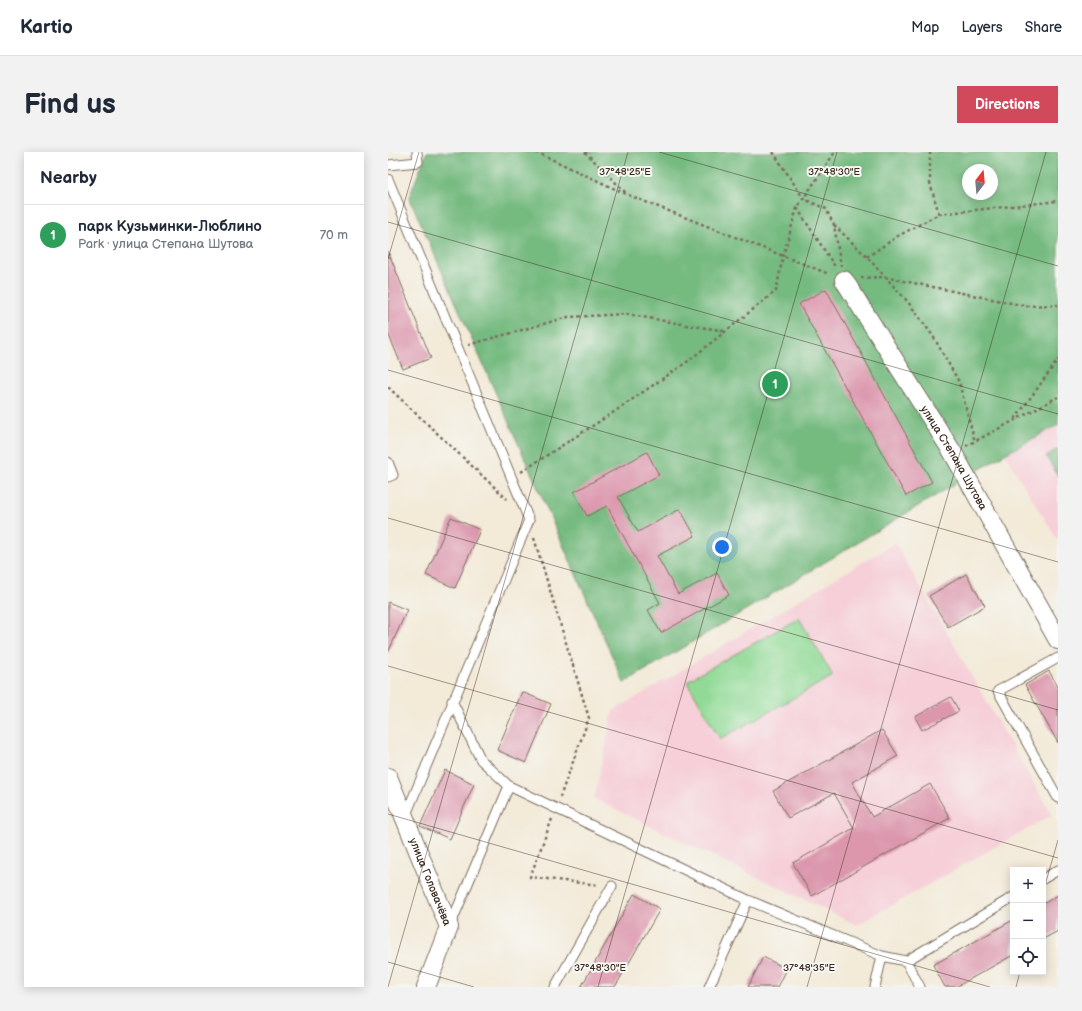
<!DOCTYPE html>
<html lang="en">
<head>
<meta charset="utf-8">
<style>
  body { margin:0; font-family:"Balsamiq Sans",sans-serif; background:#f2f2f3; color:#1f2937 }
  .controls { position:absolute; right:12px; bottom:12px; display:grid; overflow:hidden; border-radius:0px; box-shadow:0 2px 10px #0003 }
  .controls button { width:36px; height:36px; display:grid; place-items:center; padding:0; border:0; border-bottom:1px solid #e0e1e3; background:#fff; color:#1f2937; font:20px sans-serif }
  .compass { position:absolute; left:574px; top:12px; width:36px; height:36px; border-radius:50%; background:#fff; box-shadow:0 2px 10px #0003; rotate:16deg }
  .you { position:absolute; left:334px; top:395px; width:14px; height:14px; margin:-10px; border:3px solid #fff; border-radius:50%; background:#1a73e8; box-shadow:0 0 0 6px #1a73e833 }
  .badge { display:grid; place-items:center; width:26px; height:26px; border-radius:50%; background:#d1495b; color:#fff; font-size:13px; font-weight:700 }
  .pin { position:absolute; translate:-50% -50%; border:2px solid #fff; box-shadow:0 1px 4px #0006 }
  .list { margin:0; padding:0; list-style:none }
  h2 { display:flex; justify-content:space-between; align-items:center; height:52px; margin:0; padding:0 16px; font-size:17px }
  h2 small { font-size:13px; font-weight:400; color:#747a83 }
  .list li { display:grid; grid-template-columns:26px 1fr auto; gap:12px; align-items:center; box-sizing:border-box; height:60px; padding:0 16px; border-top:1px solid #e0e1e3 }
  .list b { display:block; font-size:15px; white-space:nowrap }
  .list p { margin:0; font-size:13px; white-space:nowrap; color:#747a83 }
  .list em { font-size:13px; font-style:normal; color:#747a83 }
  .icon { flex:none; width:22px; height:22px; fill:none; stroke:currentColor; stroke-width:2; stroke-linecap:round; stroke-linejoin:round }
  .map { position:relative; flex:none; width:670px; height:835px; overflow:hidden; border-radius:0px }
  header { display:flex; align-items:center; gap:24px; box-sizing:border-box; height:56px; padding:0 20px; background:#fff; border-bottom:1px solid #e0e1e3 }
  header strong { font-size:19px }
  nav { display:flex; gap:22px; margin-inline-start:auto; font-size:14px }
  .intro { display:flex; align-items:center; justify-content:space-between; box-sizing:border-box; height:96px; padding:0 24px }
  h1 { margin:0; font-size:28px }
  .button { padding:10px 18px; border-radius:0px; background:#d1495b; color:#fff; font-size:14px; font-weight:700 }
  main { display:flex; gap:24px; padding:0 24px }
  aside { flex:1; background:#fff; border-radius:0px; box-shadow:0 2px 10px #0003 }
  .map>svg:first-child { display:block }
</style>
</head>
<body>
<header>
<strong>Kartio</strong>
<nav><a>Map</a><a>Layers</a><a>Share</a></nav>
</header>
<div class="intro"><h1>Find us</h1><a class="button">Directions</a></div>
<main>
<aside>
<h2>Nearby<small></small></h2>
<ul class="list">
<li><span class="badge" style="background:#2e9e5b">1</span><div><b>парк Кузьминки-Люблино</b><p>Park · улица Степана Шутова</p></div><em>70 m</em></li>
</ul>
</aside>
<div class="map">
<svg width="670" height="835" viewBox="0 0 670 835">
  <rect width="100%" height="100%" fill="#f6f6f2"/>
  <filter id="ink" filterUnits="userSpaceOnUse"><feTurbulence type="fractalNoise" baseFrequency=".025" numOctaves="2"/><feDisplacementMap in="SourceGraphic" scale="8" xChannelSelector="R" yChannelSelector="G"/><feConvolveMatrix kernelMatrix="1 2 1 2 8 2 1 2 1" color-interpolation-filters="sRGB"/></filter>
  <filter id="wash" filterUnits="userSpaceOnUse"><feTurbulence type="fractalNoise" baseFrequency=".012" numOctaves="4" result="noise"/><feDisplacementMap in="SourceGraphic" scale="16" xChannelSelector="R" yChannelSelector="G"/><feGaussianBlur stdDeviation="0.9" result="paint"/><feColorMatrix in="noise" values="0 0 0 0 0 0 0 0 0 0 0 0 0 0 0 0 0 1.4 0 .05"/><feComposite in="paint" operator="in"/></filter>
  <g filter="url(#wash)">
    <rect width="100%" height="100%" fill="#f3ead8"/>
    <!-- built -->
    <path fill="#f6cfd8" d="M670,273V389L617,302Z
      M507,391L664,663L469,773L206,647L225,559Z"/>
    <!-- green -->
    <path fill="#91da96" stroke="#66825a" d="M411,466L445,524L332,587L299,529Z"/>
    <!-- forest -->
    <path fill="#74ba7f" stroke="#58724e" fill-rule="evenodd" d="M39,0H670V273L617,302L236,531L21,45ZM580,18H604V42H580Z
      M670,297V324L658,304Z"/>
    <g id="blocks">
      <!-- building -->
      <path fill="#dc97ad" d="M0,99L43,206L15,217L0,181Z
        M438,137L544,330L518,344L411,152Z
        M259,300L271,323L230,345L250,380L292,357L307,384L269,404L290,442L329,421L341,443L273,481L260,458L272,451L219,354L199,364L186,340Z
        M63,365L92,378L67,436L38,423Z
        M578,422L597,454L560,475L541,444Z
        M0,450L19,458L0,501Z
        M661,519L670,535V591L637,533Z
        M134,540L163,552L138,611L109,598Z
        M563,545L571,559L534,578L527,565Z
        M494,578L510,604L464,630L484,665L542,632L562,666L424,744L405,711L466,676L446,641L400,666L385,639Z
        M57,618L86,632L62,687L32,674Z
        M246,742L272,757L227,835H193Z
        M670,743V779L655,787V752Z
        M625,768V803L568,835H557L545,813Z
        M375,805L399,817L390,835H360Z"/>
    </g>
  </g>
  <g filter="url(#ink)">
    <use href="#blocks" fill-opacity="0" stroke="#7b6d5f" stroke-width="1"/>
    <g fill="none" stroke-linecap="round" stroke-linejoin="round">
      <defs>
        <path id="service" d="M0,13L30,10L29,0
          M0,27L141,368L17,665
          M0,310L5,323L0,325
          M670,506L610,539L670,646
          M64,549L93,608L121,634L360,748L494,804L518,809L625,745
          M655,727L670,718
          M62,774L121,634
          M518,809L532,835
          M167,835L224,734
          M321,835L360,748
          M487,835L494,804"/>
        <g id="minor">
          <path id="s1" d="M456,128L565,301L670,488"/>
          <path id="s2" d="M0,625L61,775L38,835"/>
        </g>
      </defs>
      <!-- service casing -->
      <use href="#service" stroke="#7b6d5f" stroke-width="11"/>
      <!-- minor casing -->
      <use href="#minor" stroke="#7b6d5f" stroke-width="20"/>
      <!-- path -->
      <path stroke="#7b6d5f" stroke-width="2.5" stroke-dasharray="3 3" stroke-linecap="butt" d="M148,0L240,43L441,122
        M197,0L238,41
        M385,0L416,47L438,57L446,73L453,114
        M542,0V31L551,62
        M409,56L448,116
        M446,73L479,105L520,150L545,184L571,230L587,290
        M479,105L510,84L551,62L670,49
        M473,126L496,125L638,154L670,153
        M80,193L180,165L238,162L299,173L338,179
        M0,235L119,347
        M627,267L670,208
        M578,294L670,245
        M133,320L223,262L299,210L388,139L395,104L409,56L447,0
        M146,386L201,566L172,645
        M164,667L142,725L211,733"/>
      <!-- service -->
      <use href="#service" stroke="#fff" stroke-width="9"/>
      <!-- minor -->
      <use href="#minor" stroke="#fff" stroke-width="18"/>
    </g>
  </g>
  <!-- ticks -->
  <path fill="none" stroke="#3b2a1e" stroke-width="1" stroke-opacity="0.45" d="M271,0L670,114M0,70L670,262M0,107L31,0M0,218L670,410M0,366L670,558M0,514L670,706M0,662L602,835M655,740L670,688M0,810L86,835M0,835L240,0M210,835L449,0M419,835L658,0M628,835L632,820"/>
  <g text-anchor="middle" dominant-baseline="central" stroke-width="4" stroke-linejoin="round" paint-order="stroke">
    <!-- street labels -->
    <g font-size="11" fill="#3b2a1e" stroke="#f6f6f2">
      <text stroke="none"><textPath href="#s1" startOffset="209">улица Степана Шутова</textPath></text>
      <text stroke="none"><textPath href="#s2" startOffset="113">улица Головачёва</textPath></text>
    </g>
  </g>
  <g font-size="10" text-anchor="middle" fill="#3b2a1e" stroke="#f6f6f2" stroke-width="4" stroke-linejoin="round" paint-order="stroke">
    <text x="237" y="23">37°48'25"E</text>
    <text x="446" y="23">37°48'30"E</text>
    <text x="212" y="819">37°48'30"E</text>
    <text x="421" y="819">37°48'35"E</text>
  </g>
</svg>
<div class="controls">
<button>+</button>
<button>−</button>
<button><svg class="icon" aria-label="locate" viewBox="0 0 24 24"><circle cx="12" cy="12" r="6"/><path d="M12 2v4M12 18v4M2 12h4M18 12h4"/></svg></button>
</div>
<svg class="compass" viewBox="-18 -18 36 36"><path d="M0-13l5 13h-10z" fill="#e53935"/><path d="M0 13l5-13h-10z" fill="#747a83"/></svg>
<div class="you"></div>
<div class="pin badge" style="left:387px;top:232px;background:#2e9e5b">1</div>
</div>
</main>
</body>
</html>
